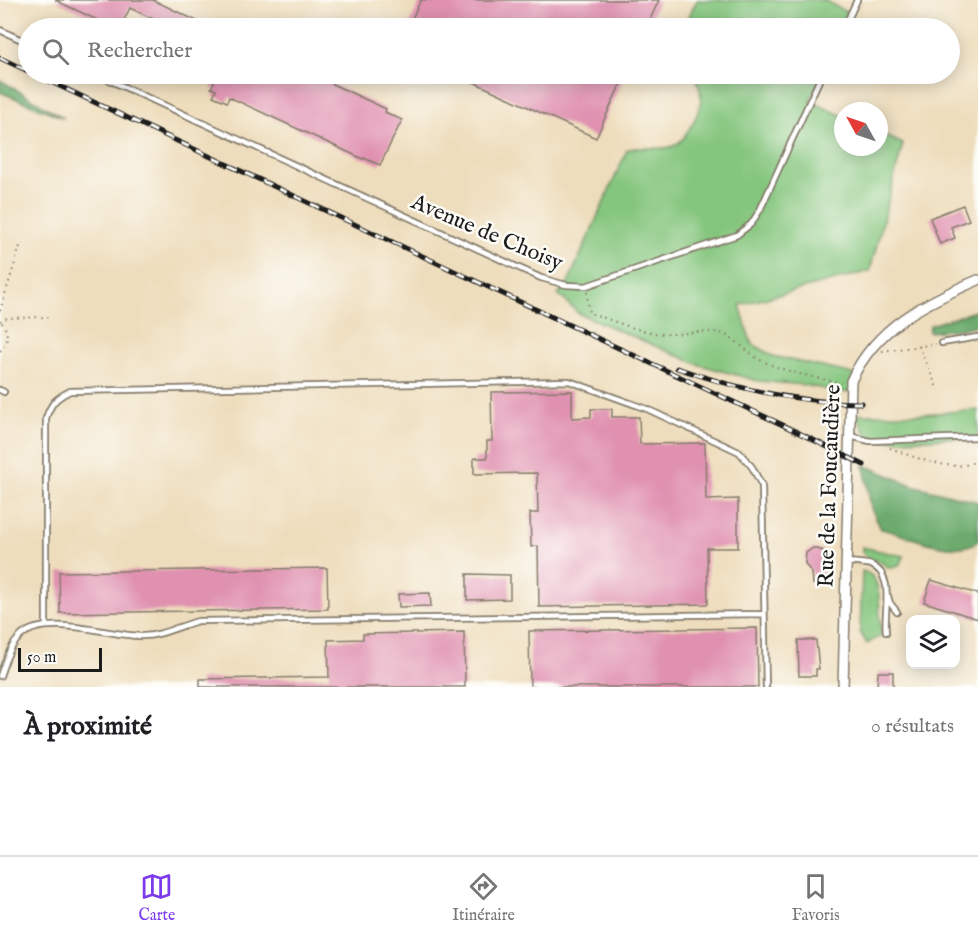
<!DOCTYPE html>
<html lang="fr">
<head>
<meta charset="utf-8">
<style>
  body { margin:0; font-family:"IM FELL English",serif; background:#f6f6f6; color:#202124 }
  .controls { position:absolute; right:18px; bottom:18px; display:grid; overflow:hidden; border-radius:12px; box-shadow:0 3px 15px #0003 }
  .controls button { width:54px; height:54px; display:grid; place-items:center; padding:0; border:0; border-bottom:2px solid #e0e0e0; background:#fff; color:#202124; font:30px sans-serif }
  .compass { position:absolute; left:834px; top:102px; width:54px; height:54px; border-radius:50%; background:#fff; box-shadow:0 3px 15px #0003; rotate:310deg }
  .scale { position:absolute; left:18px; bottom:15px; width:84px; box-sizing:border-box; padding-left:6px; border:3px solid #1c1c1c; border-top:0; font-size:16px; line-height:21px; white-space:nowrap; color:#1c1c1c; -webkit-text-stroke:4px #fdfcf7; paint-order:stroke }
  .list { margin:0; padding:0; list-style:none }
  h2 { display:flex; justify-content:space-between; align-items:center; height:78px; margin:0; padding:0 24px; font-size:26px }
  h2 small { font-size:20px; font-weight:400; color:#757577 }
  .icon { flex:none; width:33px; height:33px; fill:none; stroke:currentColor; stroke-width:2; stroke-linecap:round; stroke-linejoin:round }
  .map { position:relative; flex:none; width:978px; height:687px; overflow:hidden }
  .search { position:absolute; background:#fff; box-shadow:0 3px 15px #0003; left:18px; right:18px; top:18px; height:66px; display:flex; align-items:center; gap:15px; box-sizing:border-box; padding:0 21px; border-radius:33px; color:#757577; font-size:22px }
  .sheet { height:168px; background:#fff }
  nav { display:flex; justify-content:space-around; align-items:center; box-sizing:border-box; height:84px; border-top:2px solid #e0e0e0; background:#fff; font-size:16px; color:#757577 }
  nav a { display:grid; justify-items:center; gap:3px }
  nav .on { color:#7c3aed }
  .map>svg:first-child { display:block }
</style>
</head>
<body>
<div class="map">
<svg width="978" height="687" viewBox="0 0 978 687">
  <rect width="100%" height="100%" fill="#fdfcf7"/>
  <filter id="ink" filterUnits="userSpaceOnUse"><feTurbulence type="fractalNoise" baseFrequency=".0167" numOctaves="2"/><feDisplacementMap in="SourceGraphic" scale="12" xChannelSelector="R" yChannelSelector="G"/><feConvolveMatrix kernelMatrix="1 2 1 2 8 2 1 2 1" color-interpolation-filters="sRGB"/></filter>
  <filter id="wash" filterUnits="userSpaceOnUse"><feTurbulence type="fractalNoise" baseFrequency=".008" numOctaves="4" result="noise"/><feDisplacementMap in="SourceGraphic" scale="24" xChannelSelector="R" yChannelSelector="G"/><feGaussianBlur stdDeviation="1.35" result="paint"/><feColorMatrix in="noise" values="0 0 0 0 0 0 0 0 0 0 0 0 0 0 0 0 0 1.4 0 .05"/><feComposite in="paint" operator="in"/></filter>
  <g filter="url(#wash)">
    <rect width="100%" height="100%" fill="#eeddbc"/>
    <!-- green -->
    <path fill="#85c67e" stroke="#50714d" stroke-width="1.5" d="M697,0H824L850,14L844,28H683Z
      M692,74H823L810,101L843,116V147H879V133L903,144L870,271L740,305L751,343L773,356L854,374L849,392H839L804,385L758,381L697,364L578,313L558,294L567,285L627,150C642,144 658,152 673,146C681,143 685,136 689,129C701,111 707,92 692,74Z
      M978,410V437L870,441L856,414H920Z
      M862,547L904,556C902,564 897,568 889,568L879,561L868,559L862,552Z
      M862,571C887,575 876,617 882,635L867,644L860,632Z"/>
    <!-- forest -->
    <path fill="#6cab6d" stroke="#446444" stroke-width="1.5" d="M0,80L64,118L0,92Z
      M978,310V325L961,329L929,332L930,325Z
      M864,465L912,485L978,502V541C957,559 905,534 881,529L871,508Z"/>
    <g id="blocks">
      <!-- building -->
      <path fill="#e091b0" d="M55,0H153L197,21L193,28H187L171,21L168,26L130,8L120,28H104L106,24Z
        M421,0H659L646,28H421L410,23Z
        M218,74H311L386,109L385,112L402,120L380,165L364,158L363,159L229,97L227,102L213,96L216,90L211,88Z
        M456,74H625L596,138Z
        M963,205L969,220L951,227L955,238L940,244L930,218Z
        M572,391V418L591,417V409H612V417H639L640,444L705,443L706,500L738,499V548H707L708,604L539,607L538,546L531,547L530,513H538L537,473L474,474V458H487V441H492L491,392Z
        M813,548L824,551L828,558L827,566L823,571V584H813L812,573L805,564L806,553Z
        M327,568L328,609L60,613L59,572Z
        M467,574L510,575V599L467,600Z
        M931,580L978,594V619L924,602Z
        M430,593L431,606L399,607L398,594Z
        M757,628L758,687H530L529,631Z
        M464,632L465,687H200V679L329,677L328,640L363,639V634Z
        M798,640H816L819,669H816V676H799Z
        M878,672H893V687H877Z"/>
    </g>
  </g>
  <g filter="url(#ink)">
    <use href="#blocks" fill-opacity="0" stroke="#857c6c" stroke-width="1.5"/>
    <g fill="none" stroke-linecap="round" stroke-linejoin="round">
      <defs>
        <path id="lane" d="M844,28L857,0
          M0,30L28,43
          M96,74L541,278L566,285L586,286L737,235L751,224L760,210L822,74
          M942,343L978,337
          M0,390L4,392
          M850,436L870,441L978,437
          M847,562C854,563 864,563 871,565C896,575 883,612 886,632
          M888,596L890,603L897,612
          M46,625V418C51,403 56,398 70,391L569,381L647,409L739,452L752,467L762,486L766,687
          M0,676C5,661 10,645 22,635C46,614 108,635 140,636C159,637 179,626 198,621L764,614"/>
        <path id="street" d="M843,687L851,381C876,326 925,303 978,280"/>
      </defs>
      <!-- lane casing -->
      <use href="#lane" stroke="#857c6c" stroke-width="8"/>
      <!-- street casing -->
      <use href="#street" stroke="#857c6c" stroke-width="12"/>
      <!-- path -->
      <path stroke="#857c6c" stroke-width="2" stroke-dasharray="1.5 4.5" stroke-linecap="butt" d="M587,292L589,313C613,320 640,333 665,334C683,335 703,329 720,333C735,337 747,353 762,361C787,373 815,377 841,383
        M0,311L21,243
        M0,321L7,318L48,317
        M919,346L938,390
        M0,351C9,342 9,331 1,322
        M882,351L936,344
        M890,448C911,456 959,476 978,459"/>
      <!-- lane -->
      <use href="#lane" stroke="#fff" stroke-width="4.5"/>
      <!-- street -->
      <use href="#street" stroke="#fff" stroke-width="9"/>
      <defs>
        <path id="rail" d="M0,58L28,71
          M34,74L785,426L864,465
          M677,368C737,389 797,403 861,403"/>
      </defs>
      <!-- rail casing -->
      <use href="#rail" stroke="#1c1c1c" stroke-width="5"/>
      <!-- rail -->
      <use href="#rail" stroke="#fdfcf7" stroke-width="3" stroke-dasharray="9" stroke-linecap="butt"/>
    </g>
  </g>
  <g text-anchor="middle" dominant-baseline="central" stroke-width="5" stroke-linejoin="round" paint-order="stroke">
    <!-- street labels -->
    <g font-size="22" fill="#1c1c1c" stroke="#fdfcf7">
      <text transform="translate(487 233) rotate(23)">Avenue de Choisy</text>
      <text transform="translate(830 486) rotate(-88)">Rue de la Foucaudière</text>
    </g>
  </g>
</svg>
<div class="controls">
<button><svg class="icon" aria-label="layers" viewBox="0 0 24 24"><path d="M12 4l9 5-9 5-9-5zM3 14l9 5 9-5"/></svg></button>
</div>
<svg class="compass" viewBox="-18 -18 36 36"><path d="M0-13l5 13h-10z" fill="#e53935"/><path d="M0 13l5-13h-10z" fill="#757577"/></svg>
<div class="scale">50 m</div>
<div class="search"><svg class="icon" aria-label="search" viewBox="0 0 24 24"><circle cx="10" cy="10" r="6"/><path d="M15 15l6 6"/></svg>Rechercher</div>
</div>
<section class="sheet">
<h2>À proximité<small>0 résultats</small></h2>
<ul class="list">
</ul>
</section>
<nav>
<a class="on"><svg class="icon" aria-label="map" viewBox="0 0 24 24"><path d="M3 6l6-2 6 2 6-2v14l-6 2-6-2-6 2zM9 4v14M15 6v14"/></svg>Carte</a>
<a><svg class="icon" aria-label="directions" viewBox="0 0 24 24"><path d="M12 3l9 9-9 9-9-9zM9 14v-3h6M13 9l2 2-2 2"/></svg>Itinéraire</a>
<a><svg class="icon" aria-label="saved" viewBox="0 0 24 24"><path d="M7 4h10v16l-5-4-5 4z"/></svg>Favoris</a>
</nav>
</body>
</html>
